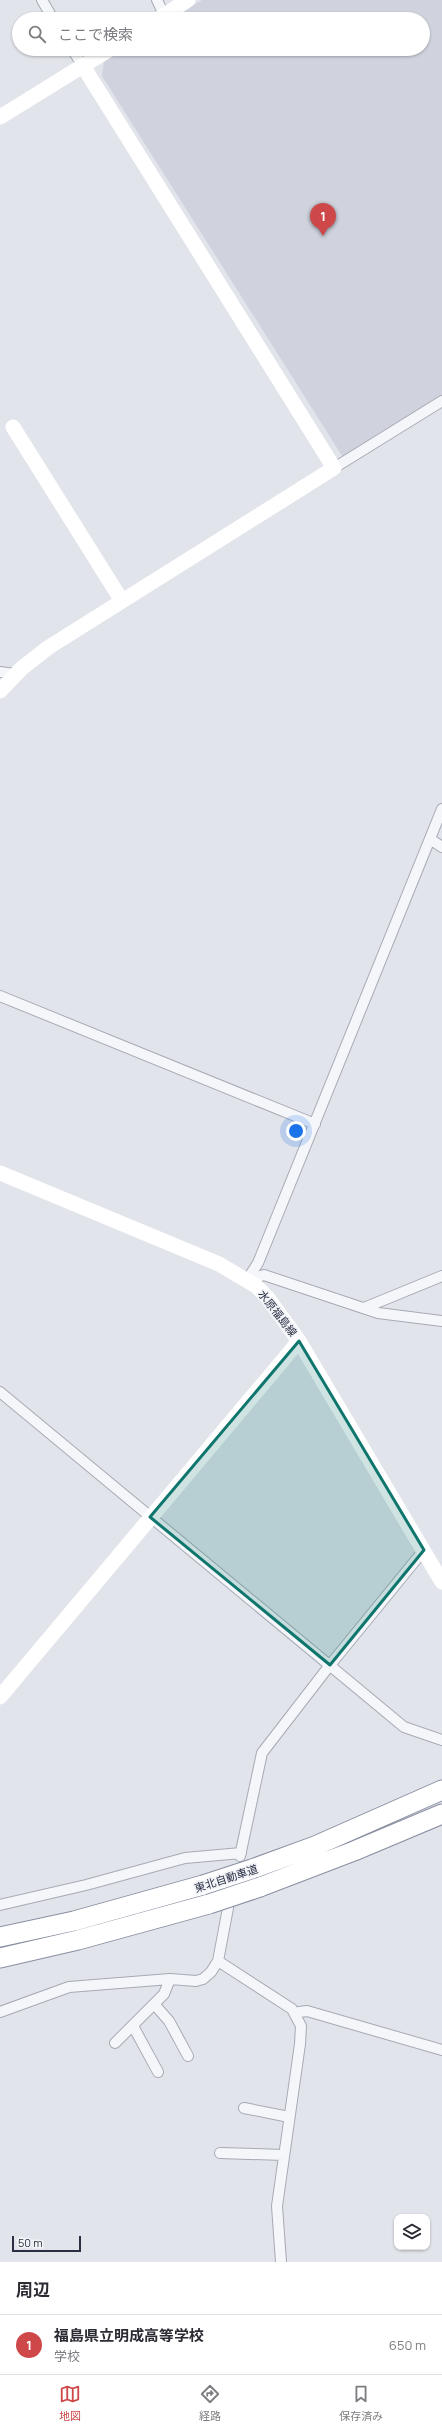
<!DOCTYPE html>
<html lang="ja">
<head>
<meta charset="utf-8">
<style>
  body { margin:0; font-family:Manrope,"Noto Sans JP",sans-serif; background:#f2f2f3; color:#2b2b33 }
  .controls { position:absolute; right:12px; bottom:12px; display:grid; overflow:hidden; border-radius:8px; box-shadow:0 1px 3px #0004 }
  .controls button { width:36px; height:36px; display:grid; place-items:center; padding:0; border:0; border-bottom:1px solid #e1e1e2; background:#fff; color:#2b2b33; font:20px sans-serif }
  .scale { position:absolute; left:12px; bottom:10px; width:69px; box-sizing:border-box; padding-left:4px; border:2px solid #2a3043; border-top:0; font-size:11px; line-height:14px; white-space:nowrap; color:#2a3043; -webkit-text-stroke:3px #f2f4f8; paint-order:stroke }
  .you { position:absolute; left:296px; top:1131px; width:14px; height:14px; margin:-10px; border:3px solid #fff; border-radius:50%; background:#1a73e8; box-shadow:0 0 0 6px #1a73e833 }
  .badge { display:grid; place-items:center; width:26px; height:26px; border-radius:50%; background:#cf4849; color:#fff; font-size:13px; font-weight:700 }
  .pin { position:absolute; translate:-50% -33px; filter:drop-shadow(0 1px 2px #0008) }
  .pin::after { content:''; position:absolute; top:21px; width:14px; height:12px; background:inherit; clip-path:polygon(0 0,100% 0,50% 100%) }
  .list { margin:0; padding:0; list-style:none }
  h2 { display:flex; justify-content:space-between; align-items:center; height:52px; margin:0; padding:0 16px; font-size:17px }
  h2 small { font-size:13px; font-weight:400; color:#7c7c81 }
  .list li { display:grid; grid-template-columns:26px 1fr auto; gap:12px; align-items:center; box-sizing:border-box; height:60px; padding:0 16px; border-top:1px solid #e1e1e2 }
  .list b { display:block; font-size:15px; white-space:nowrap }
  .list p { margin:0; font-size:13px; white-space:nowrap; color:#7c7c81 }
  .list em { font-size:13px; font-style:normal; color:#7c7c81 }
  .icon { flex:none; width:22px; height:22px; fill:none; stroke:currentColor; stroke-width:2; stroke-linecap:round; stroke-linejoin:round }
  .map { position:relative; flex:none; width:442px; height:2262px; overflow:hidden }
  .search { position:absolute; background:#fff; box-shadow:0 1px 3px #0004; left:12px; right:12px; top:12px; height:44px; display:flex; align-items:center; gap:10px; box-sizing:border-box; padding:0 14px; border-radius:22px; color:#7c7c81; font-size:15px }
  .sheet { height:112px; background:#fff }
  nav { display:flex; justify-content:space-around; align-items:center; box-sizing:border-box; height:56px; border-top:1px solid #e1e1e2; background:#fff; font-size:11px; color:#7c7c81 }
  nav a { display:grid; justify-items:center; gap:2px }
  nav .on { color:#cf4849 }
  .map>svg:first-child { display:block }
</style>
</head>
<body>
<div class="map">
<svg width="442" height="2262" viewBox="0 0 442 2262">
  <rect width="100%" height="100%" fill="#e2e4eb"/>
  <!-- built -->
  <path fill="#d0d3dd" d="M202,0H442V396L344,459L102,76L104,60L123,49H423V19H171Z"/>
  <g fill="none" stroke-linecap="round" stroke-linejoin="round">
    <defs>
      <path id="street" d="M42,0L53,19
        M157,0L164,15
        M72,49L83,66
        M334,468L442,401
        M0,672L15,674
        M430,839L442,847
        M0,996L315,1124
        M247,1280L258,1263L442,809
        M247,1280L264,1275L378,1313L442,1321
        M364,1308L442,1276
        M0,1392L404,1727L442,1740
        M240,1856L262,1753L330,1665L424,1550
        M0,1905L86,1885L185,1858L241,1853
        M228,1908L218,1961L292,2009L301,2026L300,2044L277,2206L281,2262
        M154,2004L169,2021L188,2056
        M0,2012L69,1987L170,1979L196,1981L203,1979L211,1972L218,1961
        M296,2015L299,2012L307,2011L442,2050
        M133,2026L158,2072
        M115,2043L164,1994L170,1979
        M244,2108L289,2117
        M220,2153L284,2155"/>
      <path id="highway" d="M252,1869L315,1846L442,1790
        M260,1887L354,1851L442,1814
        M0,1937L74,1921L203,1885
        M0,1958L78,1940L209,1904"/>
    </defs>
    <!-- street casing -->
    <use href="#street" stroke="#a7aab5" stroke-width="12"/>
    <!-- highway casing -->
    <use href="#highway" stroke="#898fa1" stroke-width="21"/>
    <!-- street -->
    <use href="#street" stroke="#f5f6f9" stroke-width="10"/>
    <!-- secondary -->
    <path stroke="#fff" stroke-width="15" d="M158,19L188,0
      M0,117L110,49
      M13,427L122,601
      M0,691L22,668L49,647L334,468L83,66
      M0,1173L219,1264L256,1286L267,1297L299,1341L442,1582
      M0,1697L299,1341"/>
    <!-- highway -->
    <use href="#highway" stroke="#fff" stroke-width="19"/>
    <defs>
      <path id="highway-bridge" d="M203,1885L252,1869
        M209,1904L260,1887"/>
    </defs>
    <!-- highway-bridge casing -->
    <use href="#highway-bridge" stroke="#898fa1" stroke-width="21" stroke-linecap="butt"/>
    <!-- highway-bridge -->
    <use href="#highway-bridge" stroke="#fff" stroke-width="19"/>
  </g>
  <!-- marked area -->
  <path fill="#0f766e" fill-opacity="0.2" stroke="#0f766e" stroke-width="3" stroke-linejoin="round" d="M299,1341L424,1550L330,1665L150,1517Z"/>
  <g text-anchor="middle" dominant-baseline="central" stroke-width="3.5" stroke-linejoin="round" paint-order="stroke">
    <!-- street labels -->
    <g font-size="11" fill="#2a3043" stroke="#f2f4f8">
      <text transform="translate(278 1313) rotate(52)">水原福島線</text>
      <text transform="translate(226 1878) rotate(-18)">東北自動車道</text>
    </g>
  </g>
</svg>
<div class="controls">
<button><svg class="icon" aria-label="layers" viewBox="0 0 24 24"><path d="M12 4l9 5-9 5-9-5zM3 14l9 5 9-5"/></svg></button>
</div>
<div class="scale">50 m</div>
<div class="you"></div>
<div class="pin badge" style="left:323px;top:236px">1</div>
<div class="search"><svg class="icon" aria-label="search" viewBox="0 0 24 24"><circle cx="10" cy="10" r="6"/><path d="M15 15l6 6"/></svg>ここで検索</div>
</div>
<section class="sheet">
<h2>周辺<small></small></h2>
<ul class="list">
<li><span class="badge">1</span><div><b>福島県立明成高等学校</b><p>学校</p></div><em>650 m</em></li>
</ul>
</section>
<nav>
<a class="on"><svg class="icon" aria-label="map" viewBox="0 0 24 24"><path d="M3 6l6-2 6 2 6-2v14l-6 2-6-2-6 2zM9 4v14M15 6v14"/></svg>地図</a>
<a><svg class="icon" aria-label="directions" viewBox="0 0 24 24"><path d="M12 3l9 9-9 9-9-9zM9 14v-3h6M13 9l2 2-2 2"/></svg>経路</a>
<a><svg class="icon" aria-label="saved" viewBox="0 0 24 24"><path d="M7 4h10v16l-5-4-5 4z"/></svg>保存済み</a>
</nav>
</body>
</html>
